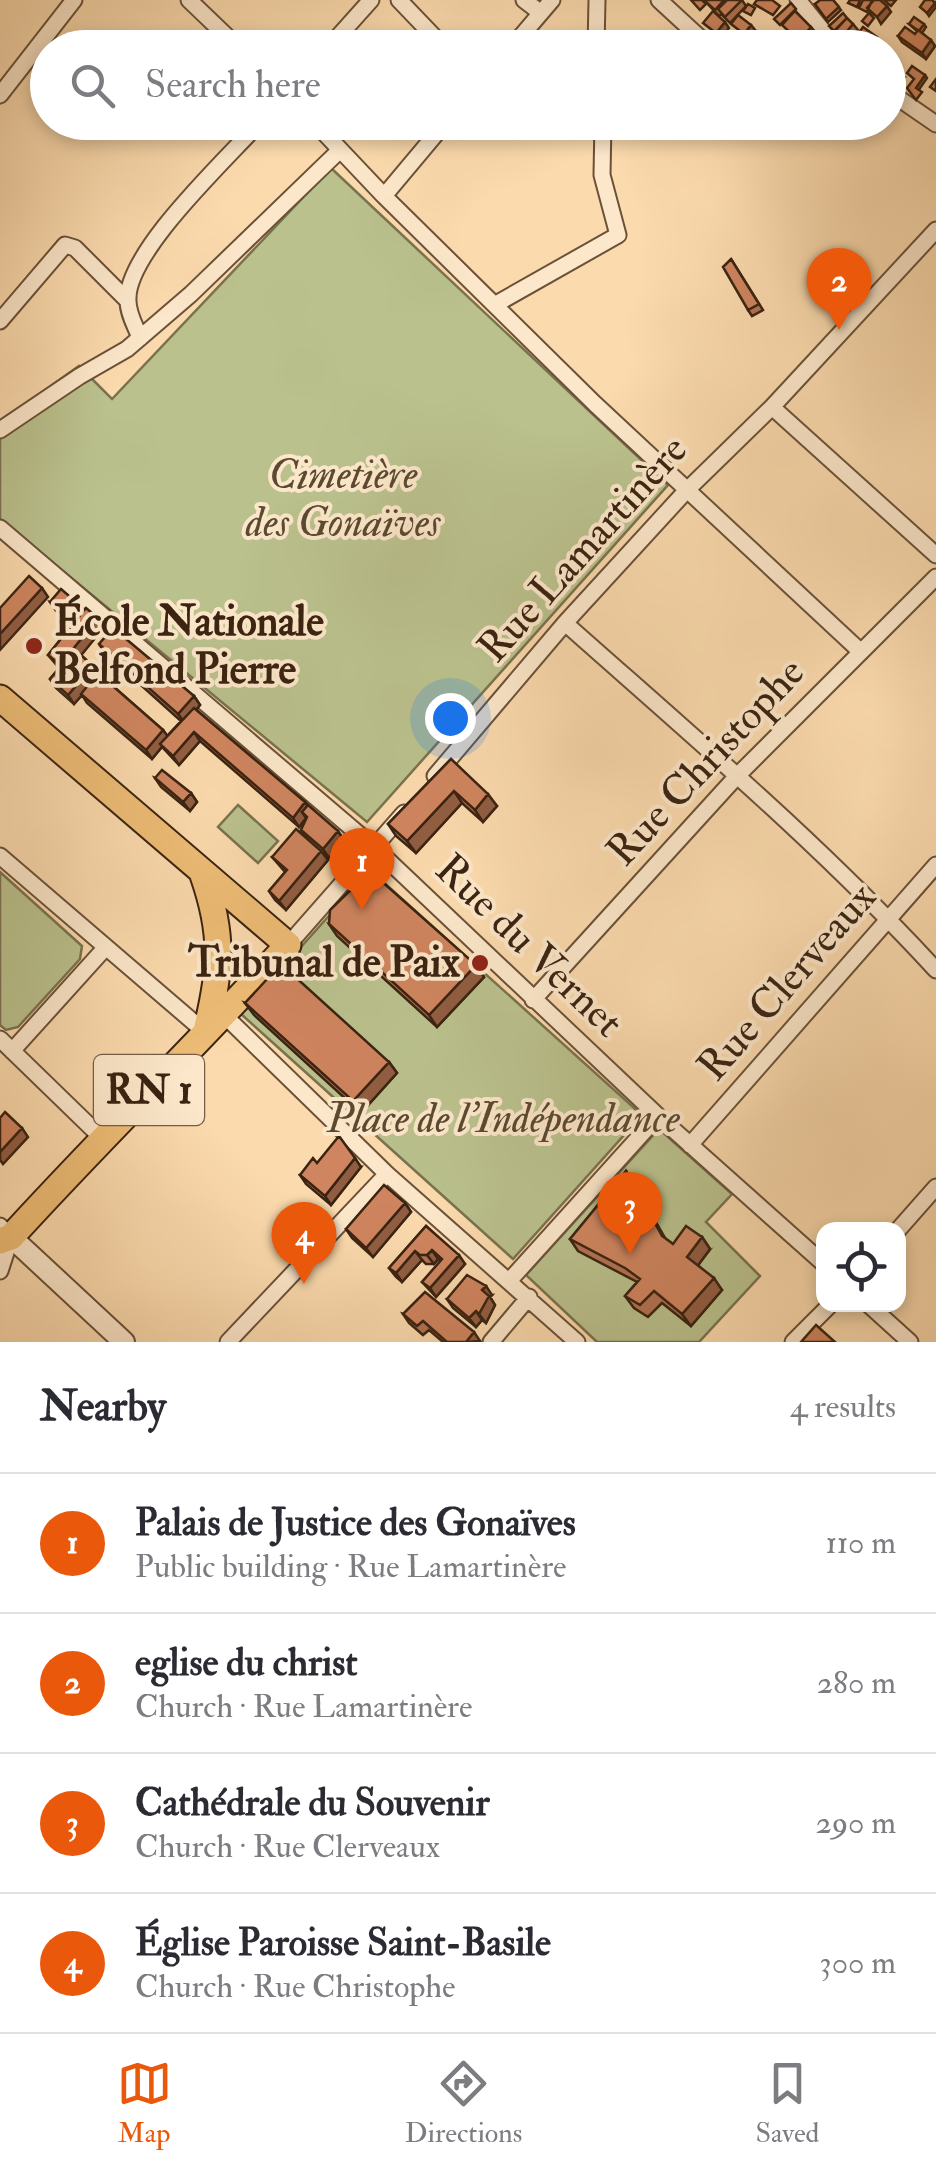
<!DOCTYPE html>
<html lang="en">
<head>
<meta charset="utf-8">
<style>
  body { margin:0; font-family:"IM FELL Double Pica",serif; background:#f2f2f3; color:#2b2b33 }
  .controls { position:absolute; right:30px; bottom:30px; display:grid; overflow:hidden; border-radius:20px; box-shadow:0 5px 15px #0003 }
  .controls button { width:90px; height:90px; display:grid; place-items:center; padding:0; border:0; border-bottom:2px solid #e1e1e2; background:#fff; color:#2b2b33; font:50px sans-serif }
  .you { position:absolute; left:450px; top:718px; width:35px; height:35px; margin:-25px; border:8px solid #fff; border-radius:50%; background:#1a73e8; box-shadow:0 0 0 15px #1a73e833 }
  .badge { display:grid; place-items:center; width:65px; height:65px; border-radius:50%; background:#ea580c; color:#fff; font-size:32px; font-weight:700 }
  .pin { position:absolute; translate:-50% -82px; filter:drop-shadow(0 2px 5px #0008) }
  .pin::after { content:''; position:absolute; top:52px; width:35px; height:30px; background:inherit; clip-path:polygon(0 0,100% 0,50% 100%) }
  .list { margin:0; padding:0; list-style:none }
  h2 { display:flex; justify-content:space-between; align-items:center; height:130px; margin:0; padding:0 40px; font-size:42px }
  h2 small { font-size:32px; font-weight:400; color:#7c7c81 }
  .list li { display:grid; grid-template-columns:65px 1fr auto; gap:30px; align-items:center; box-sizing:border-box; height:140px; padding:0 40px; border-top:2px solid #e1e1e2 }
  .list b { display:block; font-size:38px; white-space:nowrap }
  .list p { margin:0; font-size:32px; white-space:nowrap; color:#7c7c81 }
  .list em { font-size:32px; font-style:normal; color:#7c7c81 }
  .icon { flex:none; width:55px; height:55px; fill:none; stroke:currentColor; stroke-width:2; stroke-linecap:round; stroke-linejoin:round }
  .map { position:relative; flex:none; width:936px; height:1342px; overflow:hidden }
  .search { position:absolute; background:#fff; box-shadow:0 5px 15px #0003; left:30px; right:30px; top:30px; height:110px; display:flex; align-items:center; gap:25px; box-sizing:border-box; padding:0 35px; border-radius:55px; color:#7c7c81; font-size:38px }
  .sheet { height:690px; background:#fff }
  nav { display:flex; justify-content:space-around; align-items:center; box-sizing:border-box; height:140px; border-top:2px solid #e1e1e2; background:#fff; font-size:28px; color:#7c7c81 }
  nav a { display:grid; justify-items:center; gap:5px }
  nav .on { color:#ea580c }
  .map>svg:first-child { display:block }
</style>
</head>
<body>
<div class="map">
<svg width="936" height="1342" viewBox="0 0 936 1342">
  <rect width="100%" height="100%" fill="#fbdaad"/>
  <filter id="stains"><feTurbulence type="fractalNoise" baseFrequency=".002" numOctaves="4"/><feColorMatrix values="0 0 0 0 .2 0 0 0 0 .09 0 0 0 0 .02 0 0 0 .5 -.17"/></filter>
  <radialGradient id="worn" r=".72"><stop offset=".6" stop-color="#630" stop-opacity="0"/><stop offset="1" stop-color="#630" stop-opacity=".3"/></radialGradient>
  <!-- green -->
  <path fill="#bac18d" stroke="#7a724f" stroke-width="2.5" fill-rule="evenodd" d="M331,168L668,485L367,822L0,519V422L79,366L112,399Z
    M238,805L278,841L258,863L218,827Z
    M370,870L642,1115L513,1259L241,1014Z
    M0,872L82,946L80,959L18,1027L6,1030L0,1025Z
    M659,1129L732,1194L706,1222L760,1276L699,1342H597L526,1275ZM710,1250L696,1268L690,1325L634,1279Z"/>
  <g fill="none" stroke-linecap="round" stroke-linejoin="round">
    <defs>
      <path id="minor" d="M189,0L239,48
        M399,0L445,48
        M524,0L541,13
        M659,0L711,48
        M798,0L837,48
        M328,48L371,0
        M511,48L552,0
        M596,48L597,0
        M888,91L936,124
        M0,95L74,0
        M314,122L384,196L595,404L860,651
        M384,196L446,122
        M496,304L618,235L602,175L603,122
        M0,321L65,245L75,248L127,300
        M140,338C136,327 128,314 128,301C125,253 227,159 260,122
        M772,407L936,555
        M0,430L80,376L127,349L191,294L340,150
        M0,528L375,848L658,1116L824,1264
        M565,623C691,735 821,845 936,970
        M435,776L565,623L686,491L772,407L936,230
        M0,856L205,1032
        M288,945L404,813
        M533,1000L737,776L936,577
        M224,1015L387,1174L577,1342
        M0,1039L102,1138
        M12,1051L106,947
        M690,1145L936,865
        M0,1226L11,1237L0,1271
        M898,1230L936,1187
        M510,1280L658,1116
        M868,1304L910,1342
        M228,1342L387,1174
        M491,1342L529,1297
        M793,1342L831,1304"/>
      <path id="tertiary" d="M11,1237L124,1342"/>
      <path id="primary" d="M0,698L288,945C198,1044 101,1138 11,1237L0,1241
        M203,875C224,935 221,970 206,1031"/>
    </defs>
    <!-- minor casing -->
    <use href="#minor" stroke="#6a5138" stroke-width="19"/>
    <!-- tertiary casing -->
    <use href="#tertiary" stroke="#6a5138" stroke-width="24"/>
    <!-- primary casing -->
    <use href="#primary" stroke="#3a2311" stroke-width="29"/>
    <!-- minor -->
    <use href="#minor" stroke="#fce7ca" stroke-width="15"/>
    <!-- tertiary -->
    <use href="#tertiary" stroke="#fce7ca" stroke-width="20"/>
    <!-- primary -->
    <use href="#primary" stroke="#eebd76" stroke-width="25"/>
  </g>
  <!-- wall -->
  <path fill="#b27252" stroke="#3a2311" stroke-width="2.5" d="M704,0H724L725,2L742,0L746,6L730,23L721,14L719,16Z
    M833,0L841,10L828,22L815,4Z
    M853,24L858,30L852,35L854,39L847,47L832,29Z
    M909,24H924L926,27L922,33L935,46L926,59L902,42L898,36L915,34L917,31Z
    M731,259L763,310L752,316L748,310Z
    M50,602L84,610L98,618L104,627L81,655L93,666L99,674L163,730L167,736L181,721L105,653L99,644L194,696L200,705L196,710L305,802L344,840L329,858L322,852L328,860L286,910L275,900L269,891L285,872L272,857L308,839L301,830L306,818L299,827L200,741L179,765L162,747L152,759L87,703L82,695L74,704L56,688L50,679L59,668L48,655L72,625L56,611Z
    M451,759L497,806L483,822L462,803L416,853L396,836L388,824Z
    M155,778L191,793L197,802L190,811L161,787Z
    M329,924L476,965L484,977L437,1027L337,936Z
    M245,1003L389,1062L397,1073L361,1113L254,1015Z
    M361,1167L331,1205L306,1184L300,1175Z
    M626,1171L665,1238L673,1244L702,1237L710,1249L698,1265L722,1290L691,1326L662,1303L648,1317L634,1308L625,1296L637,1282L578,1251L570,1239Z
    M405,1203L411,1212L373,1257L352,1238L346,1229Z
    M426,1226L465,1264L436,1297L422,1282L441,1261L438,1259L434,1264H426L422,1260L402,1282L396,1277L389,1268Z
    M492,1295L490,1297L495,1305L486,1323L482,1320L476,1327L453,1308L447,1299Z
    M403,1314L480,1341L443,1342L429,1330L423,1335L409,1323Z"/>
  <!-- shaded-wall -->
  <path fill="#915d42" stroke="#3a2311" stroke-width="2.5" d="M935,3L936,7L929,16L927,13Z
    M887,6L891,12L881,24L877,17Z
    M725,22L729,28L720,39L716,33Z
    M751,25L756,31L748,40L744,34Z
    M811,27L816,33L803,47L799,41Z
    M931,40L935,46L926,59L922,53Z
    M925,75L927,78L918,91L916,88Z
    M42,588L48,597L0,650V634Z
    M98,618L104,627L66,674L60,665Z
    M93,666L100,675L74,704L68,695Z
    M194,696L200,705L185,723L178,714Z
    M163,730L169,738L152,759L146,750Z
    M194,732L200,741L179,765L173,756Z
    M454,791L462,803L416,853L407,841Z
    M191,793L197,802L190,811L183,802Z
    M488,794L497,806L483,822L475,810Z
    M305,802L311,811L302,812L306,818L299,827L293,818Z
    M338,831L344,840L329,858L323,849Z
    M321,851L328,860L286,910L279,901Z
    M476,965L484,977L437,1027L429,1015Z
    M389,1062L397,1073L361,1113L353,1101Z
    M22,1128L28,1137L3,1164L0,1160V1152Z
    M355,1158L361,1167L331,1205L325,1196Z
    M626,1171L634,1183L670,1248L662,1236Z
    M405,1203L411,1212L373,1257L366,1248Z
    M702,1237L710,1249L696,1268L687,1257Z
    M432,1250L438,1259L434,1264L427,1255Z
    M415,1251L422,1260L402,1282L396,1273Z
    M459,1255L465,1264L436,1297L430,1288Z
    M714,1278L722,1290L691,1326L682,1314Z
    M486,1286L492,1295L490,1297L495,1305L486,1323L479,1314L482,1290Z
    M476,1311L482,1320L476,1327L469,1318Z
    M474,1332L480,1341L466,1342Z"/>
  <!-- building -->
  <path fill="#cf855f" stroke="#3a2311" stroke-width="2.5" d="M691,0H702L706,4L700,10Z
    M704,0H724L715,10Z
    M727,0H742L725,17L718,9Z
    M757,0H772L780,6L773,15L754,4Z
    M820,0H833L839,7L826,19L815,4Z
    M850,0H860L857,7L848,3Z
    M863,0H872L867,12L859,8Z
    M874,0H880L887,6L877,17L867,8Z
    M884,0H896L891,6Z
    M925,0H932L935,3L927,13L920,7Z
    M791,3L796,9L780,25L774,19Z
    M748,4L755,8L751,15L743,11Z
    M713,11L725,22L716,33L703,23Z
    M795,11L811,27L799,41L782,25Z
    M843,13L847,18L834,31L829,26Z
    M869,13L874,18L868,26L862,21Z
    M738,15L751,25L744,34L731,24Z
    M914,17L924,24L919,31L909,24Z
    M847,18L853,24L848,30L850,33L842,41L834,32Z
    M863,27L877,37L869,48H860L866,40L858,34Z
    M905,27L915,34L918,30L931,40L922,53L898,36Z
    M785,38L796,46L795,48H785L781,44Z
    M736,39L742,43L739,48H731Z
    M912,66L925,75L916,88L922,92L916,100L907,88L914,79L907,73Z
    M890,69L896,73L890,82L888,71Z
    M899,73L905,77L899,86L893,82Z
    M936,79V91L930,87Z
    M731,259L759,304L748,310L723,267Z
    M29,576L42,588L0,634V608Z
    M61,589L83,608L71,621L50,602Z
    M86,608L98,618L60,665L48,655Z
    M113,628L194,696L178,714L99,644Z
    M75,650L93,666L68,695L50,679Z
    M98,673L163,730L146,750L81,694Z
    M194,708L305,802L293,818L194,732L173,756L160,744Z
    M451,759L488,794L475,810L454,791L407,841L388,824Z
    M162,770L191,793L183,802L155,778Z
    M308,805L338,831L323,849L301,830L307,817L302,812Z
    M296,829L321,851L279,901L269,891L287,870L272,857Z
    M370,871L476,965L429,1015L329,924L330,910Z
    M281,964L389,1062L353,1101L245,1003Z
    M5,1112L22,1128L0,1152V1118Z
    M339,1136L355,1158L325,1196L300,1175L313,1158L317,1163Z
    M626,1171L662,1236L673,1244L686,1226L702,1237L687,1257L714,1278L682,1314L654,1291L640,1305L625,1296L640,1279L625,1268L570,1239Z
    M384,1185L405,1203L366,1248L346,1229Z
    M426,1226L459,1255L430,1288L422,1282L442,1259L432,1250L427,1255H420L415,1251L396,1273L389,1268Z
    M467,1275L486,1286L482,1290L489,1296L479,1314L476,1311L469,1318L447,1299Z
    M425,1292L474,1332L466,1342H447L423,1321L417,1326L403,1314Z
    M816,1325L835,1342H801Z"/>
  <!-- markers -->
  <g fill="#8f2418" stroke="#fce7ca" stroke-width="4">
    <circle cx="34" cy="646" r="10"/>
    <circle cx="480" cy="963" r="10"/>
  </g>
  <g text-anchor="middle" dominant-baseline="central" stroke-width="8" stroke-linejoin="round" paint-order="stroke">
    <!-- shield labels -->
    <rect fill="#fce7ca" stroke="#745e48" stroke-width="2.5" x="94" y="1055" width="110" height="70" rx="8"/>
    <g font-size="40" font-weight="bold" fill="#3a2311">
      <text x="149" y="1090">RN 1</text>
    </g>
    <!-- park labels -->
    <g font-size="42" font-style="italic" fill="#5a4a30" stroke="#fce7ca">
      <text x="343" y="475">Cimetière<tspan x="343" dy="48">des Gonaïves</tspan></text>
      <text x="503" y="1119">Place de l'Indépendance</text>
    </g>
    <!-- street labels -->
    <g font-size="42" fill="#3a2311" stroke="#fce7ca">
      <text transform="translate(583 549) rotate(-48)">Rue Lamartinère</text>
      <text transform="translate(706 762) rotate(-47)">Rue Christophe</text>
      <text transform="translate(529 946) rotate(44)">Rue du Vernet</text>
      <text transform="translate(787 982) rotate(-49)">Rue Clerveaux</text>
    </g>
    <!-- poi labels -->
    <g font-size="42" font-weight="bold" fill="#3a2311" stroke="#fce7ca" text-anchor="start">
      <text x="54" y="622">École Nationale<tspan x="54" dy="48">Belfond Pierre</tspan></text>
      <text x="460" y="963" text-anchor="end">Tribunal de Paix</text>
    </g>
  </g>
  <rect width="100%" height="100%" filter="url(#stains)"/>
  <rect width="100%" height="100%" fill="url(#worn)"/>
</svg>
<div class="controls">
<button><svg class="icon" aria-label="locate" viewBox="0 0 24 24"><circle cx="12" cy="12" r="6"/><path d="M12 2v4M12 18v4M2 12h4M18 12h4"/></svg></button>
</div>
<div class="you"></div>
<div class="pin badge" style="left:362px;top:910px">1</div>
<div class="pin badge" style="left:839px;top:330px">2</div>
<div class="pin badge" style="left:630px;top:1254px">3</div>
<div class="pin badge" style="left:304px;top:1284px">4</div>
<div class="search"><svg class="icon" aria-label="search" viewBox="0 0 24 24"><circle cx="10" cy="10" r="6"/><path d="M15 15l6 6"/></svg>Search here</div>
</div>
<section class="sheet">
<h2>Nearby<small>4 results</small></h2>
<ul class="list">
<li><span class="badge">1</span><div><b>Palais de Justice des Gonaïves</b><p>Public building · Rue Lamartinère</p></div><em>110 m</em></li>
<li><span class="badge">2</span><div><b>eglise du christ</b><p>Church · Rue Lamartinère</p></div><em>280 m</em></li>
<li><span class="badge">3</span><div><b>Cathédrale du Souvenir</b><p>Church · Rue Clerveaux</p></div><em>290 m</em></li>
<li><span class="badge">4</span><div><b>Église Paroisse Saint-Basile</b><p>Church · Rue Christophe</p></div><em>300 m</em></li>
</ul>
</section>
<nav>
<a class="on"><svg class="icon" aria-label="map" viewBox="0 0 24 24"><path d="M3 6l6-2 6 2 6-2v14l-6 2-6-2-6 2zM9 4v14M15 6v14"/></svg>Map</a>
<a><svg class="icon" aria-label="directions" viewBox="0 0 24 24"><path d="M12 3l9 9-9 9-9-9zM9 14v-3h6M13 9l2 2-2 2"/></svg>Directions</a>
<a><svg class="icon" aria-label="saved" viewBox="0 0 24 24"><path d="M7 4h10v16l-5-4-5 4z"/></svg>Saved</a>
</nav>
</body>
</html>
